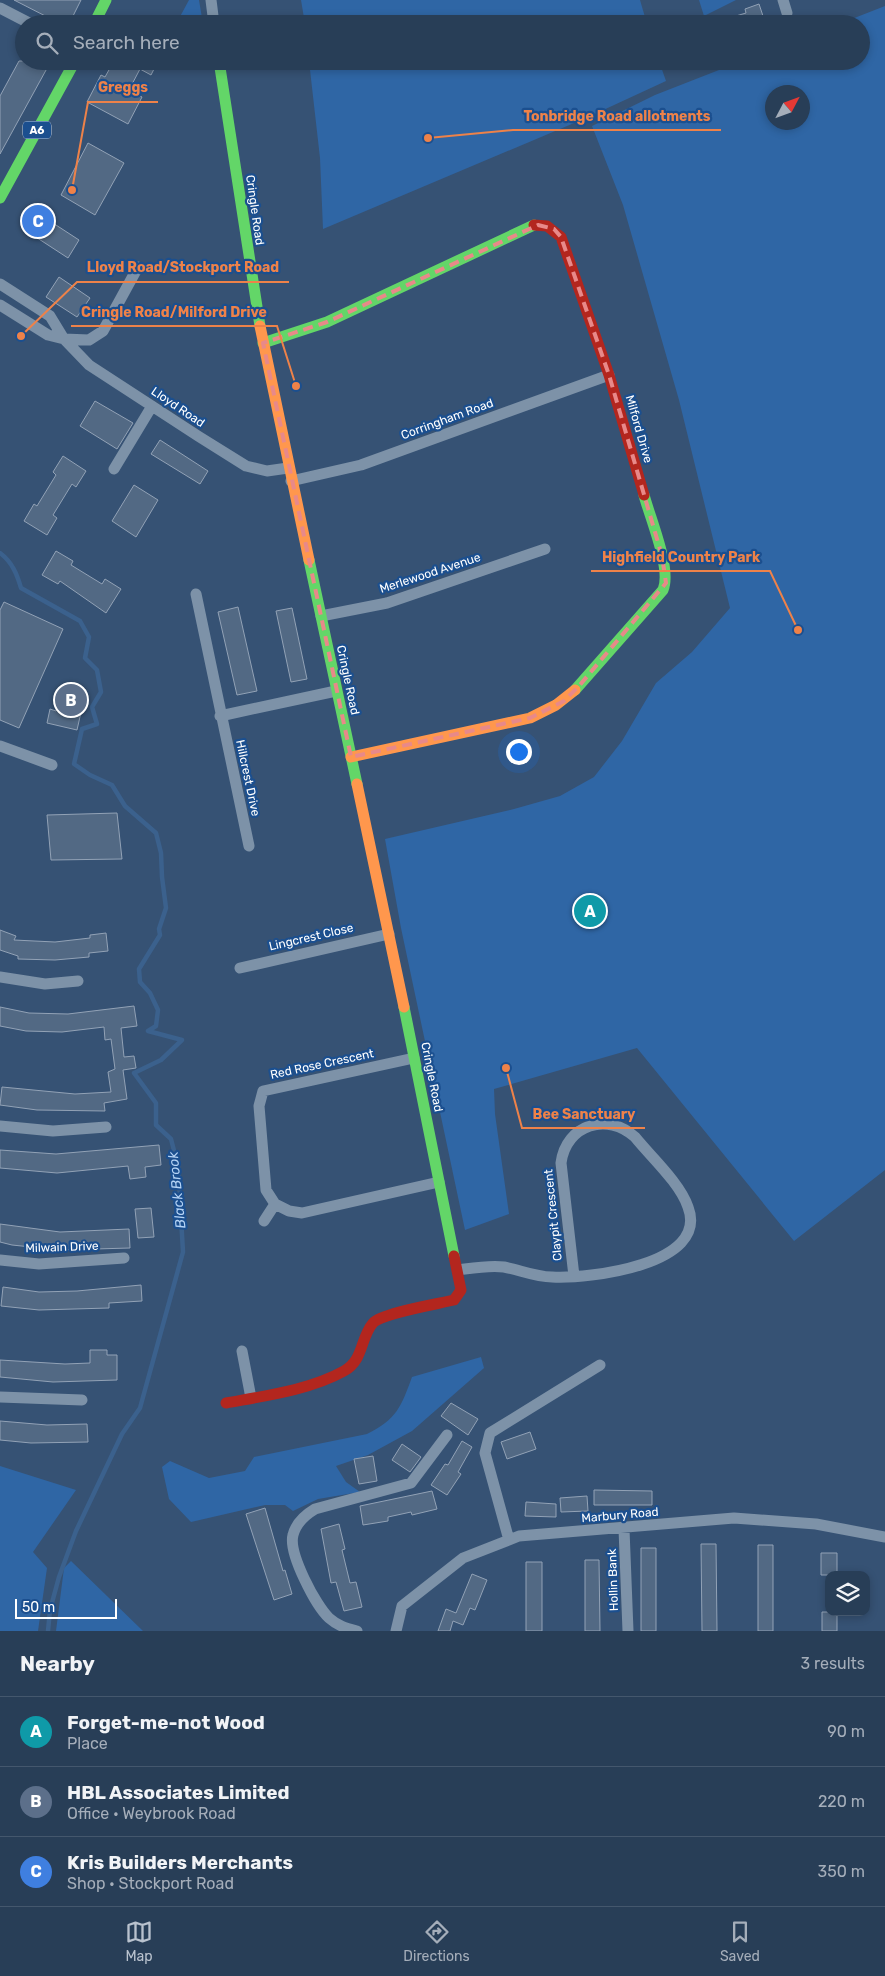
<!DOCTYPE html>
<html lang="en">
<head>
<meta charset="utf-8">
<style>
  body { margin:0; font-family:Rubik,sans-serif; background:#344961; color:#f1f3f6 }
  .controls { position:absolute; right:15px; bottom:15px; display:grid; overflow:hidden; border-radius:10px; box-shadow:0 2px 8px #0003 }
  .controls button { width:45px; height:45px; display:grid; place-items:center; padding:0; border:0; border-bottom:1px solid #44576d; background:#283e57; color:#f1f3f6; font:25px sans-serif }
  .compass { position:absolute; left:765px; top:85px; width:45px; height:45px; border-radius:50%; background:#283e57; box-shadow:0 2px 8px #0003; rotate:49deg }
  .scale { position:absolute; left:15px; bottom:12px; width:102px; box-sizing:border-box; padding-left:5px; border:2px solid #fff; border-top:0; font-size:14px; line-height:18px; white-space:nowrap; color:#fff; -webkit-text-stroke:4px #1b4f8f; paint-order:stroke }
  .you { position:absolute; left:518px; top:751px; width:18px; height:18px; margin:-12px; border:4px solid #fff; border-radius:50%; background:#1a73e8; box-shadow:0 0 0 8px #1a73e833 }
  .badge { display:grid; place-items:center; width:32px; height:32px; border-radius:50%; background:#b9c2ce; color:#fff; font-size:16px; font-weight:700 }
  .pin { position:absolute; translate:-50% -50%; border:2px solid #fff; box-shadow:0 1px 5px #0006 }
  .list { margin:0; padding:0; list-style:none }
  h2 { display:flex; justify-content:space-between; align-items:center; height:65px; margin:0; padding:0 20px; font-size:21px }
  h2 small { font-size:16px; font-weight:400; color:#a5aeba }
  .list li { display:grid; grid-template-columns:32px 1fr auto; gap:15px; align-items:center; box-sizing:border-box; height:70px; padding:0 20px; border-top:1px solid #44576d }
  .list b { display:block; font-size:19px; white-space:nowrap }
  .list p { margin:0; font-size:16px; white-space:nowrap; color:#a5aeba }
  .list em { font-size:16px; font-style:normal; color:#a5aeba }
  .icon { flex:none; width:28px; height:28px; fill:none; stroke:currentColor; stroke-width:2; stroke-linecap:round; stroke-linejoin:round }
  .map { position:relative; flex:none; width:885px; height:1631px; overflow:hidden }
  .search { position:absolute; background:#283e57; box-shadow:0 2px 8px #0003; left:15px; right:15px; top:15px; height:55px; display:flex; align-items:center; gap:12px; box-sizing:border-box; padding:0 18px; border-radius:28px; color:#a5aeba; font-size:19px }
  .sheet { height:275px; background:#283e57 }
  nav { display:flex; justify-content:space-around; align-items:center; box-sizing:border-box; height:70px; border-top:1px solid #44576d; background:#283e57; font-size:14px; color:#a5aeba }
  nav a { display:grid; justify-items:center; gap:2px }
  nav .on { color:#b9c2ce }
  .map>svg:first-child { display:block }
</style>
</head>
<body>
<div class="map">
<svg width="885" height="1631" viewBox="0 0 885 1631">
  <rect width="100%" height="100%" fill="#365274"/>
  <!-- green -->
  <path fill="#2f66a5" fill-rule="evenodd" d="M189,0H199L203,24H176Z
    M301,0H640L647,24H305Z
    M699,0H736L704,16Z
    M885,6V1170L794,1241L637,1048L494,1089L495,1114L509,1214L465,1230L401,928L385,839L514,809L560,796L594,777L622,741L656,683L692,652L730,608L679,400L623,205L592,126L655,95L742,61H861V24H839ZM772,92H802V122H772Z
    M309,61H659L666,81L586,118L323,229L320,158Z
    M481,1357L484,1368L412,1431L368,1455L336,1466L346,1482L360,1492L318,1499L293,1511L285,1505H265L191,1522L169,1499L162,1467L170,1461L209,1478L245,1471L254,1457L367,1434C397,1419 401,1407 412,1377Z
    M0,1466L76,1490L33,1552L47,1568L38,1631H0Z
    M71,1561L143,1631H56L64,1568Z"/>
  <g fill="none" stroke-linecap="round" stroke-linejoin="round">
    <!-- stream -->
    <path stroke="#3b618d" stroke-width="4.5" d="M0,553C12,562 17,574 21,588L80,621L89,637L85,658L97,670L101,692L92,707L97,724L82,729L74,764L90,775L112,785L125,806L156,833L161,853L162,877L166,908L159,929L160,935L139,969L140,982L150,993L158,1010L156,1026L148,1031L182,1040L161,1060L134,1073L156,1103V1125L171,1139L178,1166L183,1252L140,1408L122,1434L76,1531L59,1577L50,1610L48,1631"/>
  </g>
  <!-- building -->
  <path fill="#526984" stroke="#92a2b6" d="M14,0H81L69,24H61Z
    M759,4L765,22L720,24L719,21L746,13L745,9Z
    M19,61H51L0,154V96Z
    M114,61H158L151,75L140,69L129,90L142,97L128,124L87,102L101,75L105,77Z
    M88,143L124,163L95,215L61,195Z
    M36,212L79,240L68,258L25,230Z
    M59,277L90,298L77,317L46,297Z
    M95,401L133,423L117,449L80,426Z
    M160,440L208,471L200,484L151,454Z
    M63,456L86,471L76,487L72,484L53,515L57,518L47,535L24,521L34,504L37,506L56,475L53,472Z
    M134,485L158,500L136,537L112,521Z
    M56,551L73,561L71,565L102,584L105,579L121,589L106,613L60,581L58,584L42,575Z
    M4,602L63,629L19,728L0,720V610Z
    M238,607L257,691L237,695L218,612Z
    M292,608L307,679L291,682L276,611Z
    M62,685L86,690L77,730L47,723L50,709L56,711Z
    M117,813L122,859L51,860L47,815Z
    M0,930L16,936L14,940L55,942L90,938V935L106,933L108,951L89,953V957L55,960L18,959V956L0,950Z
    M134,1006L137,1026L121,1028L124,1057L134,1056L136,1068L123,1070L127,1099L104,1103L105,1111L37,1110L0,1105L2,1087L75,1094L111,1092L108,1072L115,1069L111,1039L105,1040L104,1027L62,1032L26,1031L0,1026V1007L29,1013L68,1014Z
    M159,1145L161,1165L145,1167L146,1177L130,1179L128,1166L57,1173L0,1168V1150L56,1154Z
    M151,1208L154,1237L138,1238L135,1209Z
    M0,1224L60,1232L129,1229L130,1248L60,1250L12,1245L0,1242Z
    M141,1285L142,1301L109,1303V1308L39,1310L1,1306L3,1287L39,1292L77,1291Z
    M90,1350H107V1355H117V1380L53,1382L0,1377V1360L65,1364L90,1363Z
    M451,1403L478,1419L468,1435L441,1416Z
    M0,1421L47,1425L87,1424L88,1442L31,1443L0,1440Z
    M530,1432L536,1449L507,1459L501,1442Z
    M462,1441L472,1447L458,1472L461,1474L447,1495L431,1485L445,1464L448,1465Z
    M402,1444L421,1457L410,1472L392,1460Z
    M373,1456L377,1481L359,1484L354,1459Z
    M594,1490L652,1491V1505H594Z
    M432,1491L437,1509L412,1515L411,1512L388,1517V1521L363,1525L360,1506Z
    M587,1496L588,1511L561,1512L560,1498Z
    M526,1502L556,1504V1517L525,1516Z
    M265,1508L283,1571L285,1570L292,1594L274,1600L246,1514Z
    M339,1524L345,1549L342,1550L350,1583L356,1582L362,1607L344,1611L336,1582L331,1583L321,1529Z
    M701,1544H716L717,1631H702Z
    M758,1545H773V1631H758Z
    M641,1548H656V1631H641Z
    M821,1553H837V1575H821Z
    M585,1560H599L600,1631H585Z
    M526,1562H542V1631H526Z
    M472,1574L487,1580L475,1610L470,1608L463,1625L453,1621L450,1631H438L446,1609L456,1613Z
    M822,1612H837V1631H822Z"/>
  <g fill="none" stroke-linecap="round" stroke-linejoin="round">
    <!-- street -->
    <path stroke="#7d92a8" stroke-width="11" d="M211,0L214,24
      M783,0L787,13
      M0,8L31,24
      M0,284L50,316L64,339L89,365L198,436L246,466L267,471L288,468
      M0,305L48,335L64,339L89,340L103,331L138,267
      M114,469L152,406
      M291,481L361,465L609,375
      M196,594L249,846
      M321,616L387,603L545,549
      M220,716L336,691
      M0,746L52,765
      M240,968L389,934
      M0,977L45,984L78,981
      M0,1126L53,1131L106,1127
      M275,1204L266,1190L259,1106L263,1091L414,1058
      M264,1221L275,1204L289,1211L302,1213L439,1182
      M0,1260L39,1264L124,1258
      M458,1270C473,1268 489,1265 504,1267C520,1270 535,1277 552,1277C588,1279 710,1265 688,1207C680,1183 651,1157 635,1137C608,1112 566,1124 561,1163L574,1276
      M242,1351L251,1398
      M0,1397L82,1400
      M624,1529L628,1631
      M509,1540L485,1453L490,1433L600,1365
      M357,1631C346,1628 338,1626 329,1618C316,1606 288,1553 293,1535C296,1523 305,1515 315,1509L411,1483L447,1435
      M396,1631L402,1606L463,1558L519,1536L734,1518L816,1524L885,1537"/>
    <!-- fast -->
    <path stroke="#63d668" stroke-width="11" d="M94,24L106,0
      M219,61L260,326
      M0,198L75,61
      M263,343L327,322L534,225
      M309,560L357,784
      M575,690L663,590C672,569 650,518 644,495
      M404,1007L454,1256"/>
    <!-- slow -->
    <path stroke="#ff974d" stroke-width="11" d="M260,326L309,560
      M351,757L530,718L556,705L575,690
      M357,784L404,1007"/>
    <!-- jam -->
    <path stroke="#b3261e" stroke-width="11" d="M534,225L547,226L561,237L609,375L644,495
      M226,1403C264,1396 310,1390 344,1371C364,1360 360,1338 373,1323C382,1313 438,1304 454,1300L461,1290L454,1256"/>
  </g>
  <!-- marked area -->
  <path fill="none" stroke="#e88989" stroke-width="4" stroke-dasharray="10 6" stroke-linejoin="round" d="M538,225L554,229L561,237L609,375L662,556L666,583L579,686L564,701L530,718L351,757L263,343L327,322Z"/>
  <g text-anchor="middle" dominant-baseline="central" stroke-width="4.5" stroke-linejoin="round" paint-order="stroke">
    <!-- shield labels -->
    <rect fill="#1b4f8f" stroke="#bbcadd" stroke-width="1" x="23" y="121.5" width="28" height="17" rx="4"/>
    <g font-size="11" font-weight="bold" fill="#fff">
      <text x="37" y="130">A6</text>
    </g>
    <!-- street labels -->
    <g font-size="12" fill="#fff" stroke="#1b4f8f">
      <text transform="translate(255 210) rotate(82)">Cringle Road</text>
      <text transform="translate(178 407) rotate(34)">Lloyd Road</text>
      <text transform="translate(447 419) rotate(-20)">Corringham Road</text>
      <text transform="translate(639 429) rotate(74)">Milford Drive</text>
      <text transform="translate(430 573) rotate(-18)">Merlewood Avenue</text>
      <text transform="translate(348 680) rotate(78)">Cringle Road</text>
      <text transform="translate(248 778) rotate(78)">Hillcrest Drive</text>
      <text transform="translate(311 937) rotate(-13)">Lingcrest Close</text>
      <text transform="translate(322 1064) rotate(-12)">Red Rose Crescent</text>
      <text transform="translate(432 1077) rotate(79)">Cringle Road</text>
      <text transform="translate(553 1215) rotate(-96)">Claypit Crescent</text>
      <text transform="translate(62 1247) rotate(-2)">Milwain Drive</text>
      <text transform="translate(620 1515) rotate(-5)">Marbury Road</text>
      <text transform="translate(613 1580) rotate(-92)">Hollin Bank</text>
    </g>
    <!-- water labels -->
    <g font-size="14" font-style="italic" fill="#b5d3f5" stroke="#1b4f8f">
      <text transform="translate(177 1190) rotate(-96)">Black Brook</text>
    </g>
  </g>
  <!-- callouts -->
  <path fill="none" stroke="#ee8249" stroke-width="2" d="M72 190L88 102H158M428 138L513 130H721M21 336L77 282H289M296 386L277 326H71M798 630L770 571H591M506 1068L522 1128H645"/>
  <g fill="#ee8249" stroke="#1b4f8f" stroke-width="2">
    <circle cx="72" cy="190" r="5"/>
    <circle cx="428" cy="138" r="5"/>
    <circle cx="21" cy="336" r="5"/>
    <circle cx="296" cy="386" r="5"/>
    <circle cx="798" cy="630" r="5"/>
    <circle cx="506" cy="1068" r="5"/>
  </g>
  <g font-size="14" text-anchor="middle" font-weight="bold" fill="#ee8249" stroke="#1b4f8f" stroke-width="4.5" stroke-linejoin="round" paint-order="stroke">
    <text x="123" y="92">Greggs</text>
    <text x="617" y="121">Tonbridge Road allotments</text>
    <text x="183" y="272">Lloyd Road/Stockport Road</text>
    <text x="174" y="317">Cringle Road/Milford Drive</text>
    <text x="681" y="562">Highfield Country Park</text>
    <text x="584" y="1119">Bee Sanctuary</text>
  </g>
</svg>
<div class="controls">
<button><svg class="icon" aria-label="layers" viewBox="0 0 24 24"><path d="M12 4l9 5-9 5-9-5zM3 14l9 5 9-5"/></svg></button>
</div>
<svg class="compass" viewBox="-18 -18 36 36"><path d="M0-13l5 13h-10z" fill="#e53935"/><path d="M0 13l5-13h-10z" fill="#a5aeba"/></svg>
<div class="scale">50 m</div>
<div class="you"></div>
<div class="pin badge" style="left:590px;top:911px;background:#0f9aa8">A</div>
<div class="pin badge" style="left:71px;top:700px;background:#5c6f8a">B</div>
<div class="pin badge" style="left:38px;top:221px;background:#3f7fe0">C</div>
<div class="search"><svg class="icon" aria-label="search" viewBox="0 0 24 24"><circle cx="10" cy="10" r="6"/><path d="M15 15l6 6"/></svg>Search here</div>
</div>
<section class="sheet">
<h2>Nearby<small>3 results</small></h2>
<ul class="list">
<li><span class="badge" style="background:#0f9aa8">A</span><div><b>Forget-me-not Wood</b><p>Place</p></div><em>90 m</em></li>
<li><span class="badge" style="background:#5c6f8a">B</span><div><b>HBL Associates Limited</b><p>Office · Weybrook Road</p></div><em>220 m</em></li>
<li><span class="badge" style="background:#3f7fe0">C</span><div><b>Kris Builders Merchants</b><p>Shop · Stockport Road</p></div><em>350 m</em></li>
</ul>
</section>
<nav>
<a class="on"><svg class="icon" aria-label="map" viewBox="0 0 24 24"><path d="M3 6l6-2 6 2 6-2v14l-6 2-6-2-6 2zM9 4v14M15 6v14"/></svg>Map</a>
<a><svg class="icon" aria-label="directions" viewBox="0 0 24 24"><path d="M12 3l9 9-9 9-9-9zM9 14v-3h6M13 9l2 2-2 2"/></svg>Directions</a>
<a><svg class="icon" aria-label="saved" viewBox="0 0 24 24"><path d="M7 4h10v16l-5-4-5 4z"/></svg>Saved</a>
</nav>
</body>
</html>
